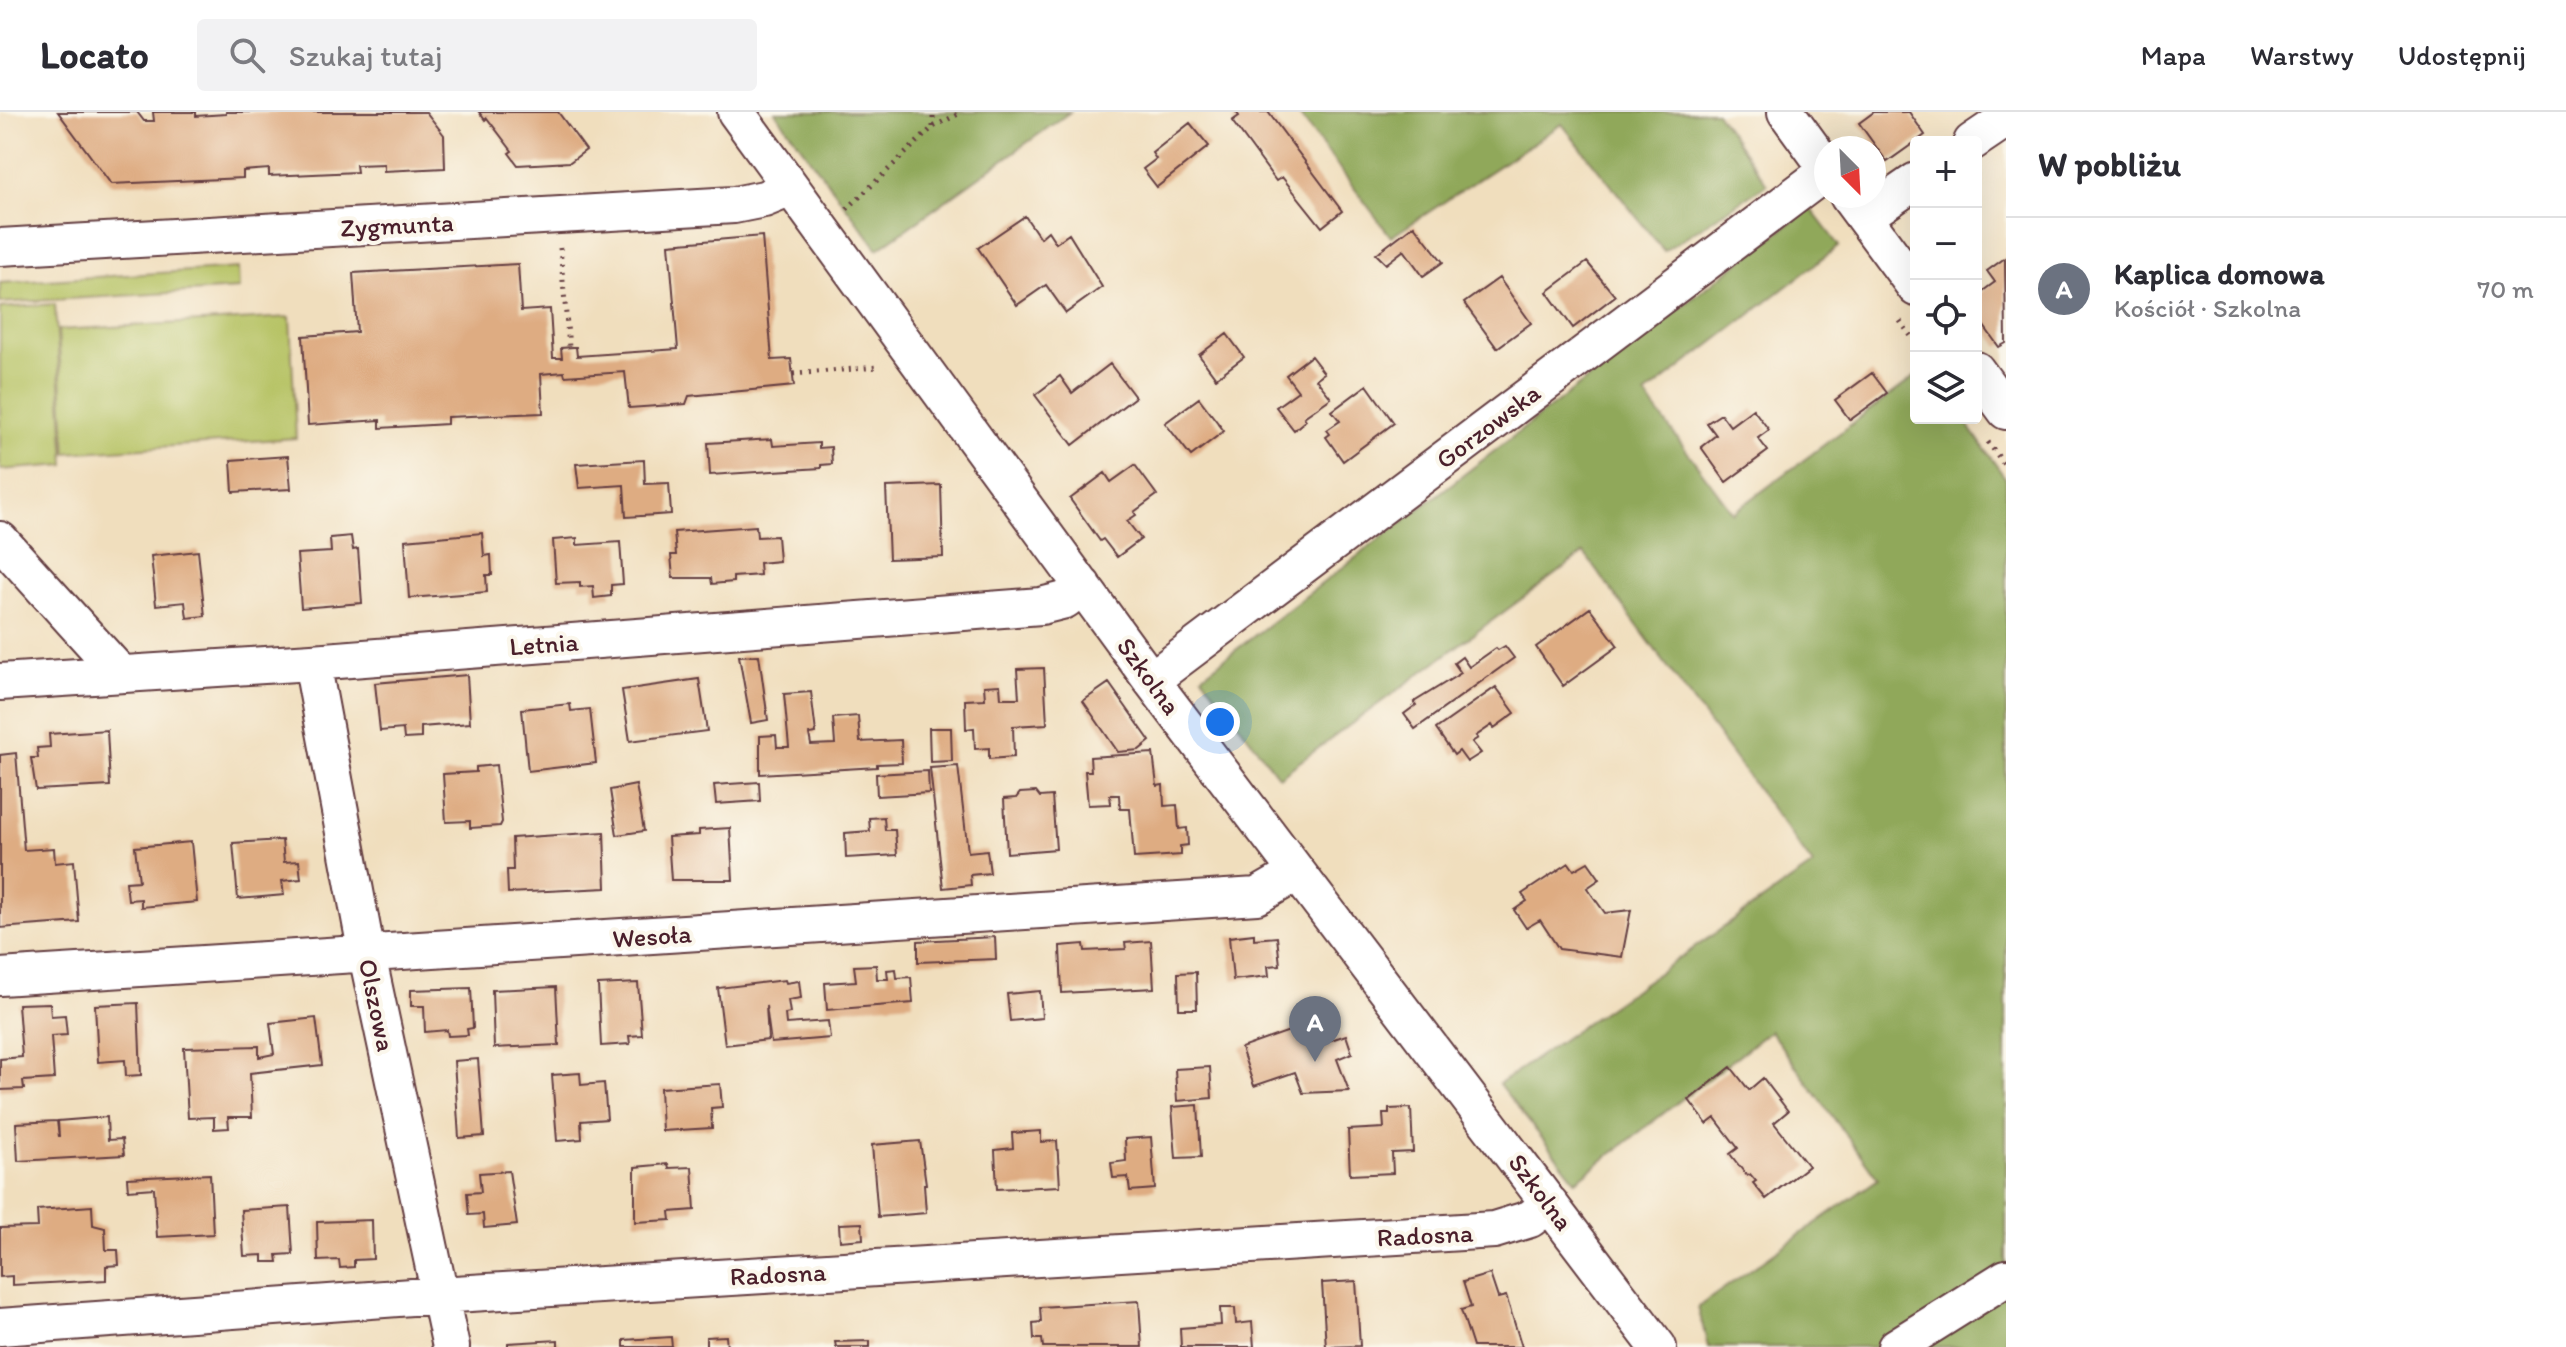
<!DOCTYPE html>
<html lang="pl">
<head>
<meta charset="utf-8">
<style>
  body { margin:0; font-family:Itim,sans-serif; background:#f2f2f3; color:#2b2b33 }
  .controls { position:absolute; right:24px; top:24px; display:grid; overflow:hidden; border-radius:8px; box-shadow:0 8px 32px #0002 }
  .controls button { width:72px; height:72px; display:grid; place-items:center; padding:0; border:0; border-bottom:2px solid #e1e1e2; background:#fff; color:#2b2b33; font:40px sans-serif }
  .compass { position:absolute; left:1814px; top:24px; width:72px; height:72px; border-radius:50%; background:#fff; box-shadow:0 8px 32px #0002; rotate:156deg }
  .you { position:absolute; left:1220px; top:610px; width:28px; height:28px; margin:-20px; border:6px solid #fff; border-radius:50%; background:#1a73e8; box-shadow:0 0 0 12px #1a73e833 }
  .badge { display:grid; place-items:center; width:52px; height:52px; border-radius:50%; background:#2563eb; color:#fff; font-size:26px; font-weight:700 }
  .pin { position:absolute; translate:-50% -66px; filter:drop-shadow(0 2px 4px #0008) }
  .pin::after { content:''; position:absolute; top:42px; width:28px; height:24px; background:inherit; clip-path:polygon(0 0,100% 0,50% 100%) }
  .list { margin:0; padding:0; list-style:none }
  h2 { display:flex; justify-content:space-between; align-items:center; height:104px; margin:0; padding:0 32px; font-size:34px }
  h2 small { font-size:26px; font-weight:400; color:#7c7c81 }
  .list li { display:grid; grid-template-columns:52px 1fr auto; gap:24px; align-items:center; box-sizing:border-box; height:144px; padding:0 32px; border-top:2px solid #e1e1e2 }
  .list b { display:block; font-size:30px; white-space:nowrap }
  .list p { margin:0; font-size:26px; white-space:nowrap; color:#7c7c81 }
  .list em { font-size:26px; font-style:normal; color:#7c7c81 }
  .icon { flex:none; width:44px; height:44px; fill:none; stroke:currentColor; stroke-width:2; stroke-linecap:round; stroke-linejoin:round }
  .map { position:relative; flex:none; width:2006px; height:1235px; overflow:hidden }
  header { display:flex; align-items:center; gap:48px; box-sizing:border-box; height:112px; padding:0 40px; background:#fff; border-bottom:2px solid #e1e1e2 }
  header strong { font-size:38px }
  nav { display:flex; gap:44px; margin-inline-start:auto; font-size:28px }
  .search { width:560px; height:72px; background:#f2f2f3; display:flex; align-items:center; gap:20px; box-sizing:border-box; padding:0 28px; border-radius:8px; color:#7c7c81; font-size:30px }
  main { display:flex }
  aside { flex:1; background:#fff }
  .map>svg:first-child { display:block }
</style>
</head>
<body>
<header>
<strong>Locato</strong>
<div class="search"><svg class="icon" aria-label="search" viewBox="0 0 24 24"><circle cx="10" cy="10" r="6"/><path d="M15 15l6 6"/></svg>Szukaj tutaj</div>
<nav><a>Mapa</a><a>Warstwy</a><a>Udostępnij</a></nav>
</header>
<main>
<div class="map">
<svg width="2006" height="1235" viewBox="0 0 2006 1235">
  <rect width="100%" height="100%" fill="#fbf7ec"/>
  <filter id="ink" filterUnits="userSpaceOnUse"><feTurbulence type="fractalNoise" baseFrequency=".0125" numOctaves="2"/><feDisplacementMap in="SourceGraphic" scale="16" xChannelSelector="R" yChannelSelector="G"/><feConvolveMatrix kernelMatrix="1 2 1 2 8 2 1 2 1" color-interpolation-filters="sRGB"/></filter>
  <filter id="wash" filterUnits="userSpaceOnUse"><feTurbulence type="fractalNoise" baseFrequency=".006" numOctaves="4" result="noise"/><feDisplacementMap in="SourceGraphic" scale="32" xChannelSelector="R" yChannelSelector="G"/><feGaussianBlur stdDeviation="1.8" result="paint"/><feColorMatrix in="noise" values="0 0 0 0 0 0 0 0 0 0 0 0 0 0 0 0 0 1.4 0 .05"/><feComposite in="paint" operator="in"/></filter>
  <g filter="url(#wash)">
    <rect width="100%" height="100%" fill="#f0debd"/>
    <!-- green -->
    <path fill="#b6c264" stroke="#807048" stroke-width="2" d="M238,156L239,177L0,191V171Z
      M55,192L65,353L0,358V196Z
      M290,205L296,326L66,341L58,218Z"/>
    <!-- forest -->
    <path fill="#90a85a" stroke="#6d6442" stroke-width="2" d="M775,0H1070L878,137Z
      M1297,0H1716L1767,72L1664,139L1562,12L1391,125Z
      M1810,96L1839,134L1645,283L1733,401L1916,264V306H1963L2006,367V1235H1708L1698,1195L1878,1067L1770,919L1576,1069L1499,972L1813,753L1584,441L1279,665L1202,564Z"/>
    <g id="blocks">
      <!-- building -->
      <path fill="#deac82" d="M58,0H137L144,9H154L153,0H196V4L226,2V0H426L444,23L445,56L384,59V52L356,53L357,60L269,64V57L243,59V66L111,72Z
        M479,0H558L586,38L570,50L518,53L509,41L512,39L487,6L485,8Z
        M1236,0H1268L1342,99L1322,115L1282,65L1276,69L1232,9L1239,4Z
        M1874,0H1909L1925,23L1887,50L1859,11Z
        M1190,11L1209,34L1157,75L1143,57L1156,47L1152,41Z
        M1025,104L1040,126L1048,119L1056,131L1069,122L1102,175L1066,201L1046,173L1017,193L978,136Z
        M1414,113L1443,150L1423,164L1404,138L1386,152L1376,142Z
        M762,124L772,248L791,247L794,274L689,284L686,292L629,296L625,260L565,264L564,260L541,262L543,301L447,305V312L380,316V308L308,313L303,224L357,220L353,161L518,152L521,199L550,197L553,246H562L561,236L573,235H576L577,244L678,237L669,132Z
        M2005,146L2006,231L1999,235L1976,203V180L1978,178L1980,181L1995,170L1987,159Z
        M1587,150L1615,184L1573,216L1547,180Z
        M1499,166L1531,211L1497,236L1464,191Z
        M1227,222L1244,245L1216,266L1199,243Z
        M1311,244L1324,261L1316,267L1331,286L1304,305L1306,308L1294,318L1276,295L1298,279L1286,263Z
        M1110,252L1135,285L1073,333L1035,283L1060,264L1072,281Z
        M1872,261L1887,281L1850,308L1835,288Z
        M1367,273L1394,311L1343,349L1326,325L1330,322L1327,318L1340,309L1332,299Z
        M1199,286L1224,319L1191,344L1165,311Z
        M1753,297L1769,318L1758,326L1768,339L1726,370L1701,335L1716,323L1707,311L1721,302L1730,314Z
        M772,327L773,334L819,331V336L831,335L832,352L821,353V356L710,363L708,331Z
        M288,344L291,377L233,380L231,348Z
        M644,348L645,372L669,371L671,402L626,405L624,373L579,376L576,352Z
        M1135,353L1157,383L1134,400L1136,403L1127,409L1141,427L1117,445L1103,427L1100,429L1070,387L1105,361L1111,370Z
        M941,373L943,445L889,447L886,375Z
        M756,414L757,425L777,424L779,449L759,451L760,463L733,465V470L712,472L711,466H673L671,443H676L674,420Z
        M482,421L484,444L491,443L492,463H486L487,480L409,486L405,428Z
        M351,424L353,438L358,437L362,491L301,496L297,442L331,440L330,426Z
        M577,426V433L620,430L623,472L611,473V484L594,486L593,474L580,475V470L556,471L553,428Z
        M198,439L205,504L187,506L185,490L156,493L151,444Z
        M1590,496L1618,534L1563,574L1536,535Z
        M1505,534L1514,546L1415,617L1404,602L1416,593L1414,590L1461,561L1454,551L1462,545L1469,555L1496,536L1498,538Z
        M759,543L768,608L751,611L739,544Z
        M1044,556L1047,612L1013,614L1014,645L989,647V636L975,637L974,616L966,617L965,588L985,587L984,574L1000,573L1001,586H1019L1017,557Z
        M467,563L470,611L421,615V626L404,627L403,617L380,619L375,571Z
        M699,567L707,619L630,629L622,578Z
        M1109,571L1150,629L1139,638L1118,640L1083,589Z
        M1496,575L1515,601L1494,616L1492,613L1476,624L1478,626L1472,630L1481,641L1467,650L1459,639L1454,643L1436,617Z
        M811,580L816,621L809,622L811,633L835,632L833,606L858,604L860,630L901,628L902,651L877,652V655L760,662V624L776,623L777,635H789L784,582Z
        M570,592L571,599L590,597L596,651L528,659L522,597Z
        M929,616H951L952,649L930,650Z
        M107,618L110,674L36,678L31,646H38L37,636L50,635L49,622Z
        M16,641L24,738L54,736L55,751L74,749L79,810L0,816V643Z
        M1153,641L1157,674L1163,673L1164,694L1177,693L1179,717L1187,716L1188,733L1180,734L1181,743L1134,746L1130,697H1120L1119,683H1110L1111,692L1088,693L1085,659H1091L1090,645Z
        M496,653L502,710L500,714L470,716V709L446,710L443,662L476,660V655Z
        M958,654L968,740L987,738L990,761L970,763L971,773L943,776L930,656Z
        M928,659L929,681L877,684L876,662Z
        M759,670L760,689L716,692L714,673Z
        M636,673L644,719L617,723L610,678Z
        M1036,680L1040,685L1052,684L1056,737L1007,741L1004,687L1016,686L1020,681Z
        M884,705L885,718H895L897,743L846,746L845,721L870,719L869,706Z
        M730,716L733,768H671L668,725L699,723V718Z
        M604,720L606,776L508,781L507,758H513L512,726Z
        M282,728L284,750L299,749L301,767L282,769L284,783L238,787L233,731Z
        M191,730L197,790L141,795V787L128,788L126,770L139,769L135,735Z
        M1588,750L1600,767L1587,776L1605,801L1631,798L1622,845L1559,837L1540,808L1526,816L1514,798L1527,789L1522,782L1569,751L1574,758Z
        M1254,822V827L1277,825L1280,853L1268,854L1269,864L1233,868L1229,825Z
        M995,825L996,847L918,850V829Z
        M1151,829L1154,876L1062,881L1060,834L1084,832L1085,839L1126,837L1125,831Z
        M876,853L877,867H888L887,858L896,857L897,866L911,865L913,891L827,898L825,871L856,869L854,854Z
        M1196,860L1197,897H1179L1178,861Z
        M785,868L786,871L799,869L801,886L788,888L790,901L785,902L786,912L828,909L830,926L771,931L766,894L768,928L725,933L718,876Z
        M638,871L642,923L629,924L630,932L601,934L598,873Z
        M556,875L559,933L494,936L492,878Z
        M471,876L473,916L467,917L468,923L448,924L447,918L425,920L424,894H411V878Z
        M1040,879L1042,906L1010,909L1007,882Z
        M50,891L51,904L65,903L67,923L51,924L54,967L23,969L24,977L0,978V947L22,945L18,892Z
        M138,891L141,963L126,964L125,948L98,950L95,893Z
        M316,906L322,953L250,961L252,1005H228L229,1016L214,1017V1005L188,1006L184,936L259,934V945L274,942L270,911Z
        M1295,917L1301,919L1304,929L1328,920L1331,928L1346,923L1352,941L1337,947L1349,979L1303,981L1295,960L1254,974L1241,936Z
        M478,947L484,1024L459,1026L454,949Z
        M1210,955L1212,986L1177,989L1175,957Z
        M1731,955L1749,978L1763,966L1788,999L1774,1011L1808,1054L1766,1087L1753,1071L1756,1069L1750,1062L1747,1064L1730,1042L1738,1036L1715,1006L1707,1012L1689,988Z
        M580,961L581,973L604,971L607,1007L581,1009L582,1027L557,1029L552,963Z
        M720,972L722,995L711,996L712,1016L662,1019L660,976Z
        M1198,993L1201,1045L1176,1046L1172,995Z
        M1411,996L1413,1040L1392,1041L1393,1061L1350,1063L1348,1018L1384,1016L1383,1002H1389V997Z
        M107,1005L108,1028L122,1027L124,1043L18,1049L16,1011L57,1009L59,1025L58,1009Z
        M1041,1019V1030L1057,1029L1060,1074L997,1077L995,1038L1013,1036L1012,1021Z
        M1151,1025L1155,1077L1130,1079L1128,1065L1113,1066L1111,1051L1126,1049L1125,1027Z
        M920,1029L926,1072H924L926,1101L878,1105L872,1033Z
        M668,1052L669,1056L692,1055L695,1098L670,1100L671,1108L635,1110V1055Z
        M509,1059L517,1113L484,1116L483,1102L469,1103L467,1081L481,1080L479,1061Z
        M210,1062L213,1122L157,1125L154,1076L128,1078L127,1066Z
        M92,1094L93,1113L105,1116L106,1138H118L119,1153L106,1154V1168L12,1173V1164L0,1165V1116L38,1115L37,1098Z
        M290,1095L293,1142L277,1143L278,1150H263V1143L244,1144L241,1098Z
        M372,1108L373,1147L354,1148V1155L340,1156L339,1148L318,1149L317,1110Z
        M862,1111L863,1127L840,1129L839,1112Z
        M1490,1162L1498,1186L1506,1184L1522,1235H1473L1461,1198L1471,1195L1463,1170Z
        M1356,1169L1360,1234L1326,1235L1322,1171Z
        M1139,1189L1142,1235H1043L1042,1227H1034L1033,1211L1041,1210L1040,1195Z
        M1220,1196H1235L1236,1212L1252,1210L1254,1235H1181L1180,1216L1221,1213Z
        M726,1224L727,1235H706V1225Z
        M671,1225L672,1235H624V1228Z
        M558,1228V1235H508V1231Z
        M870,1229V1235H836L835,1230Z"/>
    </g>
  </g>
  <g filter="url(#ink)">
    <use href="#blocks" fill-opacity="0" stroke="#633c41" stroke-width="2"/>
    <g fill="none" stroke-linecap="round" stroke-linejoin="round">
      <defs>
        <path id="minor" d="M736,0L1151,568L1658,1235
          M1786,0L1826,55
          M1972,30L2006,7
          M1848,84L1916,176
          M1864,105L1916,69
          M0,135L734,93L764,87L791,76
          M1976,258L2006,299
          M0,428L121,562
          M312,550L367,843L451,1235
          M1151,568L1826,60
          M0,570L312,550L1041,494L1065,488L1083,474
          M0,865L1257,784L1297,761
          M0,1215L439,1183L1494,1118L1530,1107L1550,1092
          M1896,1235L2006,1166"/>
      </defs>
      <!-- minor casing -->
      <use href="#minor" stroke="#633c41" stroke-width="40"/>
      <!-- path -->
      <path stroke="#633c41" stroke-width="5" stroke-dasharray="2 6" stroke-linecap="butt" d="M933,15V0
        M847,97L933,15L962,0
        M560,136L569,235
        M1900,209L1916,231
        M793,262L878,255
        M1988,330L2006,355"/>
      <!-- minor -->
      <use href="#minor" stroke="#fff" stroke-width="36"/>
    </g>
  </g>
  <g text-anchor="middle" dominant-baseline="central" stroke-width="8" stroke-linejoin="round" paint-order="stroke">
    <!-- street labels -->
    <g font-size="26" fill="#4a1f2b" stroke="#fbf7ec">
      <text transform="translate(397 113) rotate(-3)">Zygmunta</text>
      <text transform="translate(1488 314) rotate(-37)">Gorzowska</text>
      <text transform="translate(544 532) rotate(-4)">Letnia</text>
      <text transform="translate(1149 564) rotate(54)">Szkolna</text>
      <text transform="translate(652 824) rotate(-4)">Wesoła</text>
      <text transform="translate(377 893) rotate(78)">Olszowa</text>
      <text transform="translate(1541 1080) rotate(53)">Szkolna</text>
      <text transform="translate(1425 1123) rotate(-3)">Radosna</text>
      <text transform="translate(778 1162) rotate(-3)">Radosna</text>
    </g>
  </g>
</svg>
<div class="controls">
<button>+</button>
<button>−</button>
<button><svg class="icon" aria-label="locate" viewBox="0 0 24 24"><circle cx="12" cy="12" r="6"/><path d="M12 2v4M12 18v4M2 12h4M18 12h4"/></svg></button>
<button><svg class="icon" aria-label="layers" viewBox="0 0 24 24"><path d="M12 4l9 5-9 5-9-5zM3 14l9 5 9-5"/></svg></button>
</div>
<svg class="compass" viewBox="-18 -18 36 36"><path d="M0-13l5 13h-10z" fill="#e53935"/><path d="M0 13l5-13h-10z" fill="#7c7c81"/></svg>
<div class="you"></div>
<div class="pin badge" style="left:1315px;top:950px;background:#6b7280">A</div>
</div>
<aside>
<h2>W pobliżu<small></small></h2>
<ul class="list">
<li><span class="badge" style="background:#6b7280">A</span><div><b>Kaplica domowa</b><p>Kościół · Szkolna</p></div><em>70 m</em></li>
</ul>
</aside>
</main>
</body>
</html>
